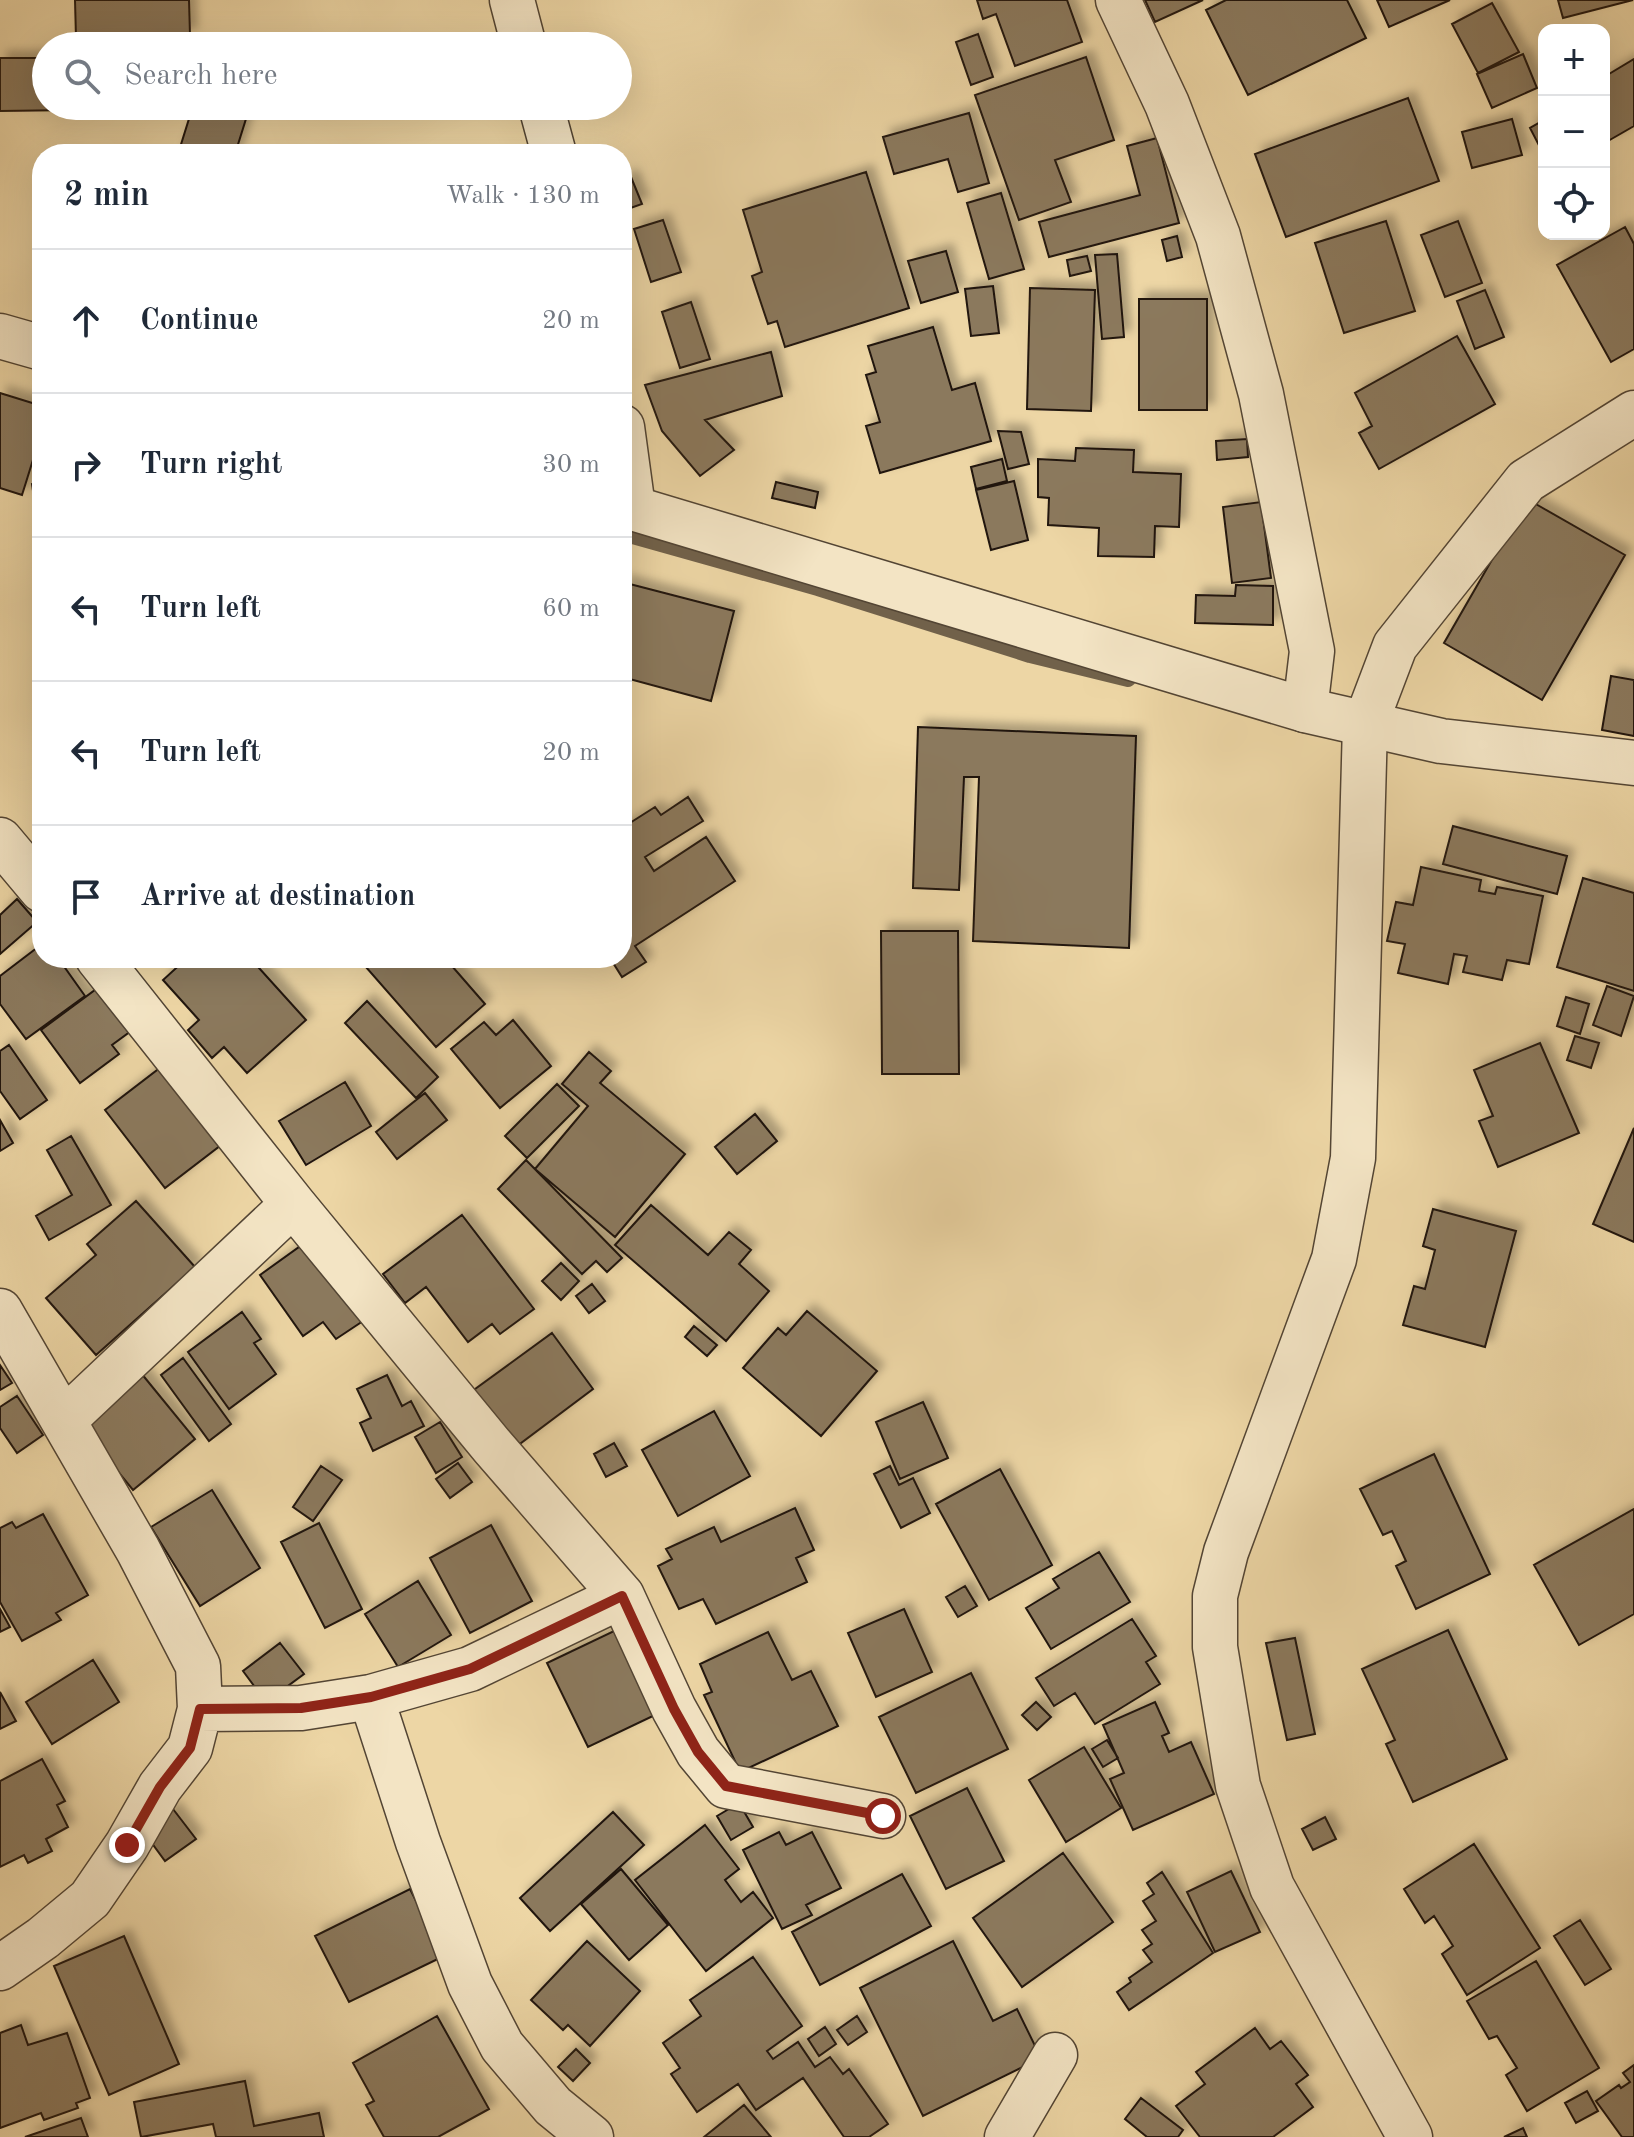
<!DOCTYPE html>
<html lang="en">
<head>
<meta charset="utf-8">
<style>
  body { margin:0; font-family:"Old Standard TT",serif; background:#f6f6f7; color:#1f2937 }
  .controls { position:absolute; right:24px; top:24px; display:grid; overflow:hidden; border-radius:16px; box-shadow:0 8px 32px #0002 }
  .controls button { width:72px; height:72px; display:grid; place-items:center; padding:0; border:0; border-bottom:2px solid #e0e1e3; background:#fff; color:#1f2937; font:40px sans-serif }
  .stop { position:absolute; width:24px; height:24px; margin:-18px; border:6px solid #8f2418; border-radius:50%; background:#fff }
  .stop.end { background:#8f2418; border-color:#fff; box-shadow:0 2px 8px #0008 }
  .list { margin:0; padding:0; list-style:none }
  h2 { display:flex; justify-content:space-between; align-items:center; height:104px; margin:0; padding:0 32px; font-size:34px }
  h2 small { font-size:26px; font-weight:400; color:#747a83 }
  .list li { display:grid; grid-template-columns:52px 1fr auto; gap:24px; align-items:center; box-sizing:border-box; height:144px; padding:0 32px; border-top:2px solid #e0e1e3 }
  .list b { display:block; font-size:30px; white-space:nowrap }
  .list em { font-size:26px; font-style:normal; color:#747a83 }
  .icon { flex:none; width:44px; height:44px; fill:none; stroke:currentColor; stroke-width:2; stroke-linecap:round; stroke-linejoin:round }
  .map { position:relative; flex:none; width:1634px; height:2137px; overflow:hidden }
  .search { position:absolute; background:#fff; box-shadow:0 8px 32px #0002; left:32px; top:32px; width:600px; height:88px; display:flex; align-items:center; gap:20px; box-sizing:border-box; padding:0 28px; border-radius:44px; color:#747a83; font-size:30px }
  .panel { position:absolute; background:#fff; box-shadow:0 8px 32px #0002; left:32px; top:144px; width:600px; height:824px; border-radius:32px }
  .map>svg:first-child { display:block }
</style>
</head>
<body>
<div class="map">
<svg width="1634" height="2137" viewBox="0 0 1634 2137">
  <defs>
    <filter id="shadow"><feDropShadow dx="7" dy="-7" stdDeviation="4" flood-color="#0004"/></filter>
  </defs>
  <rect width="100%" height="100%" fill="#edd6a5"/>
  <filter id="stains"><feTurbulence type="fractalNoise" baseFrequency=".0025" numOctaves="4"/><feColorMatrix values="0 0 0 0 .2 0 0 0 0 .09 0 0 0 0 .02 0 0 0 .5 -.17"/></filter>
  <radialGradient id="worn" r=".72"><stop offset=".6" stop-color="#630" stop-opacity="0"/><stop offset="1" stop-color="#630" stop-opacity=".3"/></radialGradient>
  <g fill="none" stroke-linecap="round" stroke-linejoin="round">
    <!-- stream -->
    <path stroke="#71614a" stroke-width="16" d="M622,533L818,588L1030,655L1128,679"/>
  </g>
  <!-- building -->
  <path fill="#8b795d" stroke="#20150f" stroke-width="2" filter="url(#shadow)" d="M75,0H189L190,35L76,38Z
    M977,0H1067L1082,42L1015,66L996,14L983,19Z
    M1145,0H1203L1155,22Z
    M1226,0H1347L1366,38L1248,95L1206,10Z
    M1377,0H1450L1389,27Z
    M1558,0H1633L1563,18Z
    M1492,3L1519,52L1478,73L1452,24Z
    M978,34L993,77L971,85L956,42Z
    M1523,54L1537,88L1492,108L1477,74Z
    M1086,57L1114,140L1055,160L1071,202L1019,220L975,95Z
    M0,58H46V106H75V110L0,111Z
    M1634,59V126L1608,141L1604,134V77Z
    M1408,98L1439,181L1286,237L1255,154Z
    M193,106H250L235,154H178Z
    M969,113L989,183L958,192L948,159L894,174L883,137Z
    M1512,119L1522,155L1472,168L1462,132Z
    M1544,120V155L1530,128Z
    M1157,138L1179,223L1049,257L1039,222L1140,195L1127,146Z
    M866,172L909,308L785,347L777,321L768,324L752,276L762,272L743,210Z
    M631,177L642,204L622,211V181Z
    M1001,193L1024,269L989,279L967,203Z
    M663,220L681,272L651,282L634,229Z
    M1386,221L1415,311L1344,333L1315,243Z
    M1458,221L1482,283L1445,297L1421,235Z
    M1625,227L1634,244V349L1611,362L1557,265Z
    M1177,236L1182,257L1167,261L1162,240Z
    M946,251L958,292L921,303L908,261Z
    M1117,254L1124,337L1102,339L1095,255Z
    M1087,256L1091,271L1070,276L1067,260Z
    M993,286L999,333L971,336L965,289Z
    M1030,288L1095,290L1091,411L1027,409Z
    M1485,290L1504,337L1475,349L1457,301Z
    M1139,299H1207V410H1139Z
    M691,302L710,359L680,368L662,312Z
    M933,327L952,390L975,383L991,441L880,473L866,426L880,422L866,375L876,372L868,346Z
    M1457,336L1495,404L1379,469L1359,433L1372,426L1355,393Z
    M771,352L782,396L705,420L734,450L700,476L662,431L645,385Z
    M0,393L42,406V431L22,495L0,488Z
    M998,431L1021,432L1029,464L1008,469Z
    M1247,439L1248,457L1217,460L1216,441Z
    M1076,448L1134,450L1133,472L1181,474L1179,527L1155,526L1154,557L1098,556L1099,528L1048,525L1049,498L1038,497V459L1075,461Z
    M1002,459L1007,481L976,489L971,467Z
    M1014,481L1028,540L991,550L976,490Z
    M42,482V524L38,525L32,484Z
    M776,482L818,492L815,508L772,498Z
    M1527,499L1625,555L1542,700L1444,643Z
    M1261,502L1271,578L1232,583L1223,507Z
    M622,582L734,611L711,701L622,677Z
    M1236,585L1273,586V625L1195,623L1196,595L1235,596Z
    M1611,676L1634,680V736L1602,730Z
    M918,727L1136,736L1129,948L973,941L979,777H964L959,890L913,888Z
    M688,797L703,821L645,857L654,871L706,837L735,881L635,946L646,962L622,977L610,958H622V828L655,807L661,815Z
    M1453,826L1567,856L1557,894L1443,864Z
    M1421,867L1481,880L1479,891L1495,894L1497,887L1543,896L1529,964L1507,960L1502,980L1463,972L1467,956L1454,954L1448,984L1398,973L1405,944L1387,941L1396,902L1413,905Z
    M1583,878L1634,893V991L1557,967Z
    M17,899L37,922L0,954V915Z
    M881,931H958L959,1074H882Z
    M42,944V958H58L85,996L26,1039L0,1004V976Z
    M183,958H250L306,1020L247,1073L224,1047L212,1058L188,1030L199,1020L163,980L185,960Z
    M358,958H445L485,1004L436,1047Z
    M1607,986L1634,996L1621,1036L1593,1025Z
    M99,987L131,1031L112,1045L119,1054L80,1083L41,1030Z
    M1566,997L1589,1004L1580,1034L1557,1026Z
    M367,1001L438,1077L416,1098L345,1023Z
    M513,1020L551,1066L500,1108L451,1049L484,1022L496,1035Z
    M1575,1036L1599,1043L1591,1068L1567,1060Z
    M1540,1043L1579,1133L1498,1167L1479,1121L1493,1116L1474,1070Z
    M9,1045L47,1100L20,1119L0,1091V1051Z
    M589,1052L611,1071L600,1083L685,1154L615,1237L535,1169L588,1106L562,1084Z
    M165,1064L225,1142L165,1188L105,1110Z
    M345,1082L371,1126L306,1165L279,1121Z
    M557,1084L579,1106L527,1158L505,1136Z
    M425,1093L447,1120L397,1159L376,1132Z
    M755,1114L777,1141L737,1174L715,1147Z
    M0,1120L13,1143L0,1151Z
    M1634,1128V1242L1593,1224Z
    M71,1136L111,1205L49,1240L36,1216L72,1195L47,1150Z
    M526,1160L622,1258L607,1272L596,1261L582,1274L498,1189Z
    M136,1201L195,1267L96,1355L46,1298L96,1255L87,1244Z
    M651,1205L708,1255L729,1232L751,1250L739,1264L769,1291L726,1341L615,1245Z
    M1433,1209L1516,1231L1485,1347L1403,1325L1414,1286L1425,1289L1435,1250L1423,1246Z
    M462,1215L534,1309L500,1334L492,1324L468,1342L426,1287L405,1303L383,1274Z
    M306,1242L363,1321L336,1339L323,1322L303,1336L260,1275Z
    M561,1263L579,1281L561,1300L542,1281Z
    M592,1284L605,1301L589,1313L576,1296Z
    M807,1311L877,1371L821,1436L743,1368L778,1328L786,1335Z
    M242,1312L261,1339L254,1343L276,1374L229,1409L188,1352Z
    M694,1326L717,1345L707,1356L685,1337Z
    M552,1333L593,1389L513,1449L471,1392Z
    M183,1358L231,1424L209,1441L161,1375Z
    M0,1365L12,1383L0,1390Z
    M141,1373L195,1439L133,1490L79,1424Z
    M387,1375L402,1406L411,1401L424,1426L373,1451L360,1423L371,1418L357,1389Z
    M17,1396L43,1435L17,1453L0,1428V1407Z
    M923,1402L948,1458L900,1479L876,1422Z
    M714,1411L750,1476L678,1516L642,1450Z
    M440,1422L462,1457L436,1473L415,1437Z
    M614,1443L627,1466L606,1477L594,1454Z
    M1434,1454L1490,1574L1416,1609L1396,1566L1406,1561L1392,1531L1383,1535L1360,1489Z
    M458,1463L472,1482L450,1498L436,1479Z
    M321,1466L342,1480L313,1521L293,1507Z
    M890,1466L899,1485L913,1478L930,1513L901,1528L874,1474Z
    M1000,1469L1052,1565L989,1600L936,1504Z
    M212,1490L260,1568L200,1606L151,1527Z
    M795,1508L814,1550L796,1558L807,1582L716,1624L703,1599L679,1609L658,1566L672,1559L666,1549L714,1527L721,1542Z
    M1634,1509V1614L1579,1645L1534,1565Z
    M43,1514L88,1595L56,1613L61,1620L22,1641L0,1602V1528L12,1522L16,1528Z
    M319,1523L362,1609L325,1628L281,1542Z
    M491,1525L532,1601L470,1633L430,1558Z
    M1099,1552L1130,1602L1051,1649L1026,1608L1059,1588L1053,1579Z
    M418,1581L451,1635L398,1667L365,1614Z
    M965,1586L977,1606L958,1617L946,1597Z
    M0,1609L10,1627L0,1632Z
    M904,1609L932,1672L876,1697L848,1633Z
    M1132,1619L1156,1656L1146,1662L1160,1684L1095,1724L1075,1693L1054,1706L1036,1678Z
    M1448,1630L1507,1759L1413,1802L1386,1744L1395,1740L1362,1669Z
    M614,1631L655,1715L588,1747L547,1663Z
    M768,1632L792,1680L811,1671L838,1726L740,1772L704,1695L712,1692L700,1664Z
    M1295,1638L1315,1734L1287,1740L1266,1643Z
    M280,1643L304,1674L266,1702L243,1671Z
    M93,1660L119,1702L52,1744L26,1702Z
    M971,1673L1008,1749L916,1793L879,1717Z
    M0,1692L16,1721L0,1729Z
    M1036,1702L1051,1717L1037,1730L1022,1715Z
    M1155,1702L1169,1733L1162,1736L1169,1752L1191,1742L1214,1794L1133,1830L1110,1779L1124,1773L1103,1725Z
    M1107,1740L1118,1758L1103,1767L1092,1749Z
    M1084,1747L1121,1808L1066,1842L1029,1780Z
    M42,1759L65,1801L57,1805L68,1827L46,1839L52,1851L28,1863L24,1855L0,1867V1781Z
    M967,1788L1004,1861L946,1889L910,1816Z
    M739,1803L753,1827L731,1840L717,1816Z
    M173,1809L196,1839L165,1861L143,1831Z
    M613,1812L644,1845L550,1931L520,1898Z
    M1325,1817L1336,1839L1313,1850L1302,1829Z
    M705,1825L739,1869L725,1880L741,1902L753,1892L773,1918L706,1971L635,1880Z
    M779,1832L786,1845L812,1832L841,1888L806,1905L812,1915L782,1929L743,1850Z
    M1474,1844L1540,1948L1467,1995L1442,1954L1453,1946L1434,1916L1425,1923L1404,1889Z
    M1063,1853L1113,1922L1022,1987L973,1918Z
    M621,1869L668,1925L629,1960L581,1904Z
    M1231,1871L1260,1932L1215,1952L1187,1892Z
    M1162,1872L1213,1953L1129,2010L1117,1992L1131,1982L1129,1978L1152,1962L1143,1950L1152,1944L1142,1930L1156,1921L1143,1901L1154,1894L1147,1883Z
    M902,1874L931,1926L820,1985L792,1932Z
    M410,1889L444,1956L349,2002L315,1936Z
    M1580,1920L1611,1969L1585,1985L1554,1936Z
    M124,1936L179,2064L109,2095L54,1966Z
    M587,1941L640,1991L590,2046L568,2025L563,2030L531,2000Z
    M953,1941L993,2021L1017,2009L1041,2058L923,2116L860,1988Z
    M753,1957L802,2026L767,2051L773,2059L798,2042L815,2067L830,2057L843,2074L849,2069L888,2124L869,2137H844L803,2078L756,2110L738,2084L697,2112L671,2074L680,2068L663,2043L701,2016L690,2000Z
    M1536,1961L1599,2068L1527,2111L1506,2075L1517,2068L1497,2036L1489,2039L1467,2001Z
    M437,2016L489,2109L438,2137H384L366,2105L374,2101L353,2063Z
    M857,2016L867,2032L848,2045L837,2030Z
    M21,2025L28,2045L67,2033L90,2098L76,2103L78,2108L44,2120L41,2113L0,2128V2033Z
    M825,2027L836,2044L819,2056L808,2039Z
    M1255,2028L1270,2049L1281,2041L1308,2075L1296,2084L1313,2107L1273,2137H1200L1176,2106L1205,2084L1196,2072Z
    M576,2049L590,2063L573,2081L558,2067Z
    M1634,2065V2137H1622L1596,2101L1619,2085L1621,2088L1630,2082L1623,2073Z
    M245,2081L254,2126L319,2113L324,2137H216L213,2124L141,2137L134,2102Z
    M1587,2091L1598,2111L1576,2123L1565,2103Z
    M1141,2098L1183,2130L1178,2137H1147L1125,2119Z
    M744,2105L771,2137H704Z
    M81,2118L88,2137H25Z
    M1523,2128L1527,2137H1504Z"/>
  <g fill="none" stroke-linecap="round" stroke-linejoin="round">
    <defs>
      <path id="minor" d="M512,0L524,46
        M1118,0L1167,104L1218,236L1261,394L1312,651L1305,710
        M541,106L554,154
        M622,427L633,508
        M0,840L42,890
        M98,958L293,1204L492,1446L622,1596L674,1709L698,1752L726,1786L883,1816
        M0,1311L138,1550L198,1666L200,1709L190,1748L160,1787L127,1845L90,1899L43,1938L0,1968
        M64,1420L293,1204
        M371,1697L418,1842L470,1984L502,2046L553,2106L591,2137
        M200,1709L301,1708L371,1697L470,1669L622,1596
        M1007,2137L1055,2055
        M1410,2137L1272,1887L1238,1786L1215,1647V1596L1226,1552L1334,1259L1353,1158L1365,725L1395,646L1526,481L1634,413"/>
      <path id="tertiary" d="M0,336L42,348
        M622,505L1305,710L1441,741L1634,763"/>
    </defs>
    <!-- minor casing -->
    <use href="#minor" stroke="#534534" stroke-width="47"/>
    <!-- tertiary casing -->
    <use href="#tertiary" stroke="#534534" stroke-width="47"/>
    <!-- minor -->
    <use href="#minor" stroke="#f3e4c4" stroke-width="44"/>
    <!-- tertiary -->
    <use href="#tertiary" stroke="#f3e4c4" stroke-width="44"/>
  </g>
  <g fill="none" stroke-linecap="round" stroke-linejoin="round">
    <!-- route -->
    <path stroke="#8f2418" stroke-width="10" d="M127,1845L160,1787L190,1748L200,1709L301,1708L371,1697L470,1669L622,1596L674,1709L698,1752L726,1786L883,1816"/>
  </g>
  <rect width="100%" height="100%" filter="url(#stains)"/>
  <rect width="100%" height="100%" fill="url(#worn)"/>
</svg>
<div class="controls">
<button>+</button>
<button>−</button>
<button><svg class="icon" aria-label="locate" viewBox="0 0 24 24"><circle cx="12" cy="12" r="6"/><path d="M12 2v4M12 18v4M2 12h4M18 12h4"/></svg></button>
</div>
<div class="stop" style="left:883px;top:1816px"></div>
<div class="stop end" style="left:127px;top:1845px"></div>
<div class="search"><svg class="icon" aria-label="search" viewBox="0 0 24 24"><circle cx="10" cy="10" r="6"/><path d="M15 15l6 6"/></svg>Search here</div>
<section class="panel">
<h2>2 min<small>Walk · 130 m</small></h2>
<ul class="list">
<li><svg class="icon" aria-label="ahead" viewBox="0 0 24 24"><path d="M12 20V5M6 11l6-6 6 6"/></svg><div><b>Continue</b></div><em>20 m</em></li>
<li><svg class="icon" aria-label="right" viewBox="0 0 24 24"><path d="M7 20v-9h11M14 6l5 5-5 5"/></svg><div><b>Turn right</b></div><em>30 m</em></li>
<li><svg class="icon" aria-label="left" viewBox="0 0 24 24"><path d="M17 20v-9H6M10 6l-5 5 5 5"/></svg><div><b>Turn left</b></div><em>60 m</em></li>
<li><svg class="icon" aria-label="left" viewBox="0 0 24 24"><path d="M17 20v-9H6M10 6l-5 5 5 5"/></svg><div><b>Turn left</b></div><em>20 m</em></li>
<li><svg class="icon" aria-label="arrive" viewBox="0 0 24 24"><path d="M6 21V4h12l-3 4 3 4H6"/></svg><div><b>Arrive at destination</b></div></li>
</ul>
</section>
</div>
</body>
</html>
